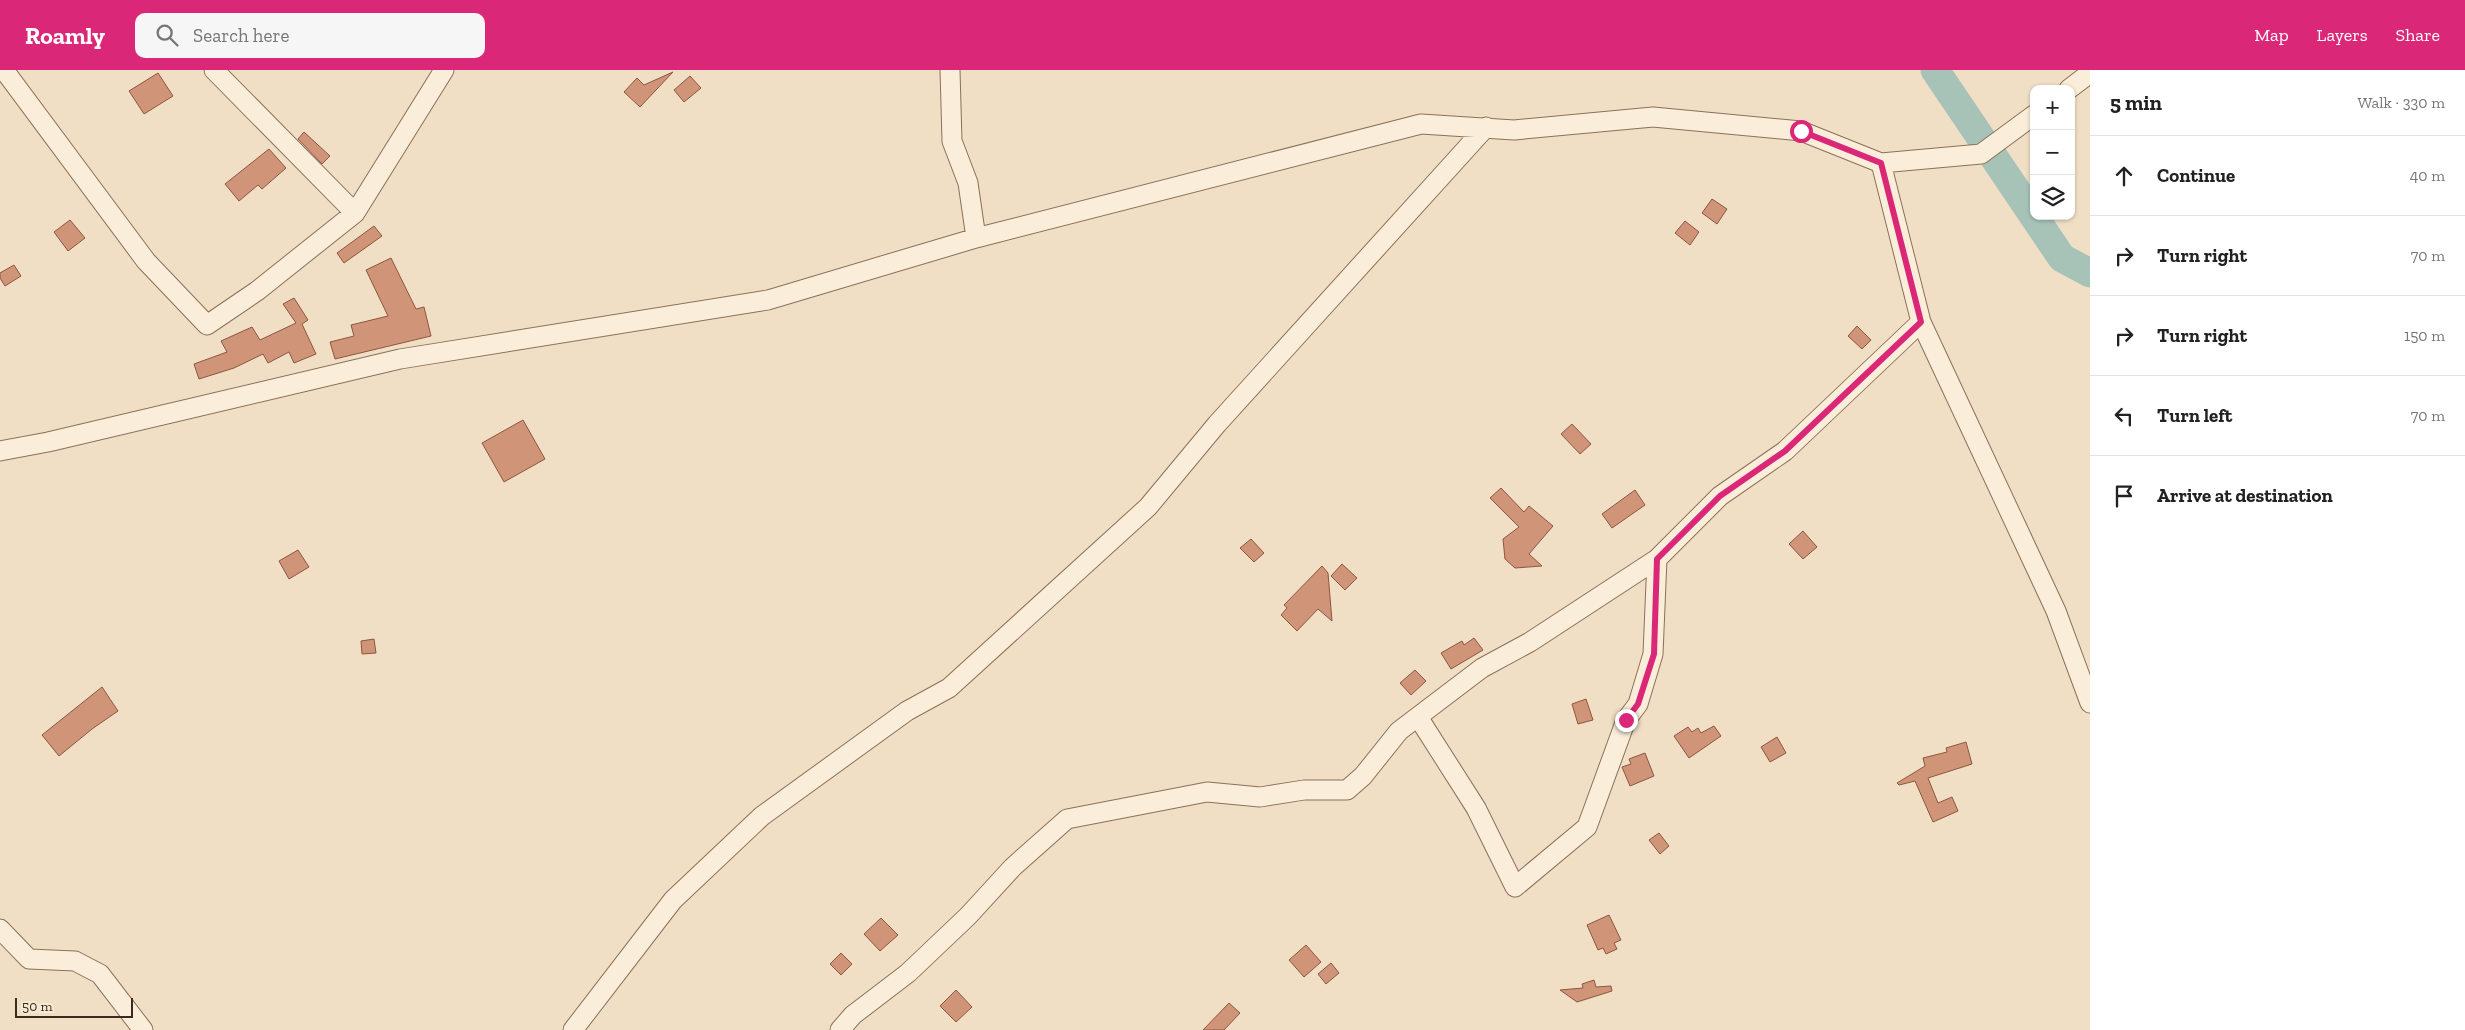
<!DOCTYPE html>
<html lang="en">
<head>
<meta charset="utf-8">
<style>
  body { margin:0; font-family:"Zilla Slab",serif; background:#f6f6f6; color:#222 }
  .controls { position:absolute; right:15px; top:15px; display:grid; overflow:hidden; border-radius:10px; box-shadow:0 1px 4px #0004 }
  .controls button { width:45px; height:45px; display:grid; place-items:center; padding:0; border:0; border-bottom:1px solid #e0e0e0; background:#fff; color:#222; font:25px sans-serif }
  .scale { position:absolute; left:15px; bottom:12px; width:118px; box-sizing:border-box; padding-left:5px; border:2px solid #3c2a1f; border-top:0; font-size:14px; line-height:18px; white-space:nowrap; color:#3c2a1f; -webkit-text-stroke:4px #f7ead5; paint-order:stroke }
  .stop { position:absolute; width:15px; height:15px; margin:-11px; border:4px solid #db2777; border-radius:50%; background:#fff }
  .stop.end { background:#db2777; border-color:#fff; box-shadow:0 1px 5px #0008 }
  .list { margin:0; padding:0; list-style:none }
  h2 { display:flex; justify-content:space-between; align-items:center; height:65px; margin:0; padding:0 20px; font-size:21px }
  h2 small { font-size:16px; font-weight:400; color:#767676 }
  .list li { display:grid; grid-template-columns:32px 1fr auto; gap:15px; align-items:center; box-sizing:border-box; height:80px; padding:0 20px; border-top:1px solid #e0e0e0 }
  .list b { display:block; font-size:19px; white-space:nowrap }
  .list em { font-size:16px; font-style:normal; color:#767676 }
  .icon { flex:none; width:28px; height:28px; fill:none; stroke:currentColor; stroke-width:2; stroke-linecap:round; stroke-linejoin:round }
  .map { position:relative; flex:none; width:2090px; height:960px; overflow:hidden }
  header { display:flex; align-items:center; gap:30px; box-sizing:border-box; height:70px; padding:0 25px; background:#db2777; color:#fff }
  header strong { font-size:24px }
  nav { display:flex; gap:28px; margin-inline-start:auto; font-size:18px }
  .search { width:350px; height:45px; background:#f6f6f6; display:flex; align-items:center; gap:12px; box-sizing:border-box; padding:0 18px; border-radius:10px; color:#767676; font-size:19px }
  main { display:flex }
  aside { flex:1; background:#fff }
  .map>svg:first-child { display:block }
</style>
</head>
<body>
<header>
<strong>Roamly</strong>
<div class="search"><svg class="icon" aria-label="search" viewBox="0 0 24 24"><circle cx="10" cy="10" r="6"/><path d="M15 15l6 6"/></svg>Search here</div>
<nav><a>Map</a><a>Layers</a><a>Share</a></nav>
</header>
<main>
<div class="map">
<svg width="2090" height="960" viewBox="0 0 2090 960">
  <rect width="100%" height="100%" fill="#f0dfc5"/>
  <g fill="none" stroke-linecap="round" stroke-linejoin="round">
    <!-- river -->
    <path stroke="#a7c3b8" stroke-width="29" d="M1935,0L2062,188L2090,203"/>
  </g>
  <!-- building -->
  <path fill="#d09579" stroke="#8d563f" d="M673,2L640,37L624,22L637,8L644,15Z
    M158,3L173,26L144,44L129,21Z
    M690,6L701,18L684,32L674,20Z
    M304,62L330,86L322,94L298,69Z
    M269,79L286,98L262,119L258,115L239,131L225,114Z
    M1712,129L1727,139L1717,154L1702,143Z
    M70,150L85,168L68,181L54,162Z
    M1685,151L1699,162L1690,175L1675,163Z
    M374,156L382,166L344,193L337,183Z
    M391,188L416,239L424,237L431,266L335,289L330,272L354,266L351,255L388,246L366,200Z
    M14,195L21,206L5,216L0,208V203Z
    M294,228L308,250L302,254L316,284L294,293L289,282L268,293L263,284L234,298L199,309L194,294L227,282L221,271L252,257L260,270L296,253L283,234Z
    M1857,256L1871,270L1862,279L1848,266Z
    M523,350L545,389L504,412L482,373Z
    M1572,354L1591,374L1580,384L1561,364Z
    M1501,418L1524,442L1529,436L1553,456L1529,484L1542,496L1515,498L1505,489L1503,469L1519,457L1490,428Z
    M1635,420L1645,435L1612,458L1602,444Z
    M1803,461L1817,477L1803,489L1789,474Z
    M1251,469L1264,483L1254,492L1240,478Z
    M298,480L309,497L289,509L279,491Z
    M1342,494L1357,508L1345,520L1331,506Z
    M1322,496L1328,503L1332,551L1318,539L1297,561L1281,545L1287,538L1284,535Z
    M1474,568L1483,580L1451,599L1441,583L1462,571L1464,575Z
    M374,569L376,583L362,584L361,571Z
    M1415,600L1426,611L1411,625L1400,613Z
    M102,617L118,641L92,659L59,686L42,665Z
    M1586,629L1593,650L1578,654L1572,634Z
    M1714,656L1721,666L1689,688L1674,666L1688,657L1692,662L1698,658L1701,663Z
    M1777,667L1786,683L1770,692L1761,677Z
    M1966,672L1972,694L1928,708L1938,733L1952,727L1958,741L1933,752L1915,711L1899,715L1897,713L1925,696L1923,688L1947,682L1946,678Z
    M1645,683L1654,706L1630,716L1622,697L1631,694L1629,689Z
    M1659,763L1669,776L1660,784L1649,770Z
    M1609,845L1621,870L1614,873L1617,879L1606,884L1603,878L1598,880L1587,855Z
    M881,848L898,865L880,881L864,864Z
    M1306,875L1321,892L1304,907L1289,890Z
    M841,883L852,894L841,905L830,894Z
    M1331,893L1339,903L1326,914L1318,904Z
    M1594,910L1596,917L1611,916L1612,921L1577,932L1560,920L1583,918L1582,914Z
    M956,920L972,937L956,952L940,936Z
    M1229,933L1240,943L1224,960H1203Z"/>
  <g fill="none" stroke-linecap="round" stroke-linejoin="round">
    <defs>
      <path id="minor" d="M4,0L146,191L207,255L257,221L355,143
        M214,0L355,143L444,0
        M950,0L952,71L968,113L976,168
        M2069,19L2090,3
        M1881,93L1921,252L2056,541L2090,633
        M0,381L48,372L400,289L768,230L976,168L1421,54L1514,60L1653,47L1801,61L1881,93L1981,84L2034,45
        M1418,647L1476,738L1515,817L1587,757L1626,650L1638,634L1653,584L1657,489
        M0,859L29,889L75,891L100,904L143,960
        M573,960L673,830L762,746L907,641L949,618L1148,437L1217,354L1486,57
        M840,960L853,945L908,903L968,846L1013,797L1067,749L1207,722L1260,727L1304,720H1347L1363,706L1399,661L1482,598L1530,572L1657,489L1720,426L1785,381L1921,252"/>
    </defs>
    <!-- minor casing -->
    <use href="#minor" stroke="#8c705a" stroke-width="21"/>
    <!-- minor -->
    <use href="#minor" stroke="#faedd9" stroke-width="19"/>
  </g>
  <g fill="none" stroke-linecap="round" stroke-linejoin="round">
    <!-- route -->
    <path stroke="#db2777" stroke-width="6" d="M1626,650L1638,634L1654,584L1657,489L1720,426L1785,381L1921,252L1881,93L1801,61"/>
  </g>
</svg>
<div class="controls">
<button>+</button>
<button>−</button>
<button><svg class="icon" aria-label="layers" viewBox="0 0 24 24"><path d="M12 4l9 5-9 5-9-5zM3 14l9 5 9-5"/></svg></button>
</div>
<div class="scale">50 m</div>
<div class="stop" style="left:1801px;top:61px"></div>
<div class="stop end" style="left:1626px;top:650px"></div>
</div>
<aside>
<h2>5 min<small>Walk · 330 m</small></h2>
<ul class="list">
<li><svg class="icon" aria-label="ahead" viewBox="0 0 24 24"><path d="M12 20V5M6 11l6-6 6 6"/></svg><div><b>Continue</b></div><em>40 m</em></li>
<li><svg class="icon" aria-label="right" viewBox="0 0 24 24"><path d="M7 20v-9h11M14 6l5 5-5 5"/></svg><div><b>Turn right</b></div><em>70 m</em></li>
<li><svg class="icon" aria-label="right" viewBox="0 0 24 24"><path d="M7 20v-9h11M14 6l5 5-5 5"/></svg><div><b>Turn right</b></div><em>150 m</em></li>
<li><svg class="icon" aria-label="left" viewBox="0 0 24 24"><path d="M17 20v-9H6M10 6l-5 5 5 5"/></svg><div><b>Turn left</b></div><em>70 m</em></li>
<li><svg class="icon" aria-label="arrive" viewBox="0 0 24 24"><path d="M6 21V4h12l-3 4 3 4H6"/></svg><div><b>Arrive at destination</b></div></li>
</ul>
</aside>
</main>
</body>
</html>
